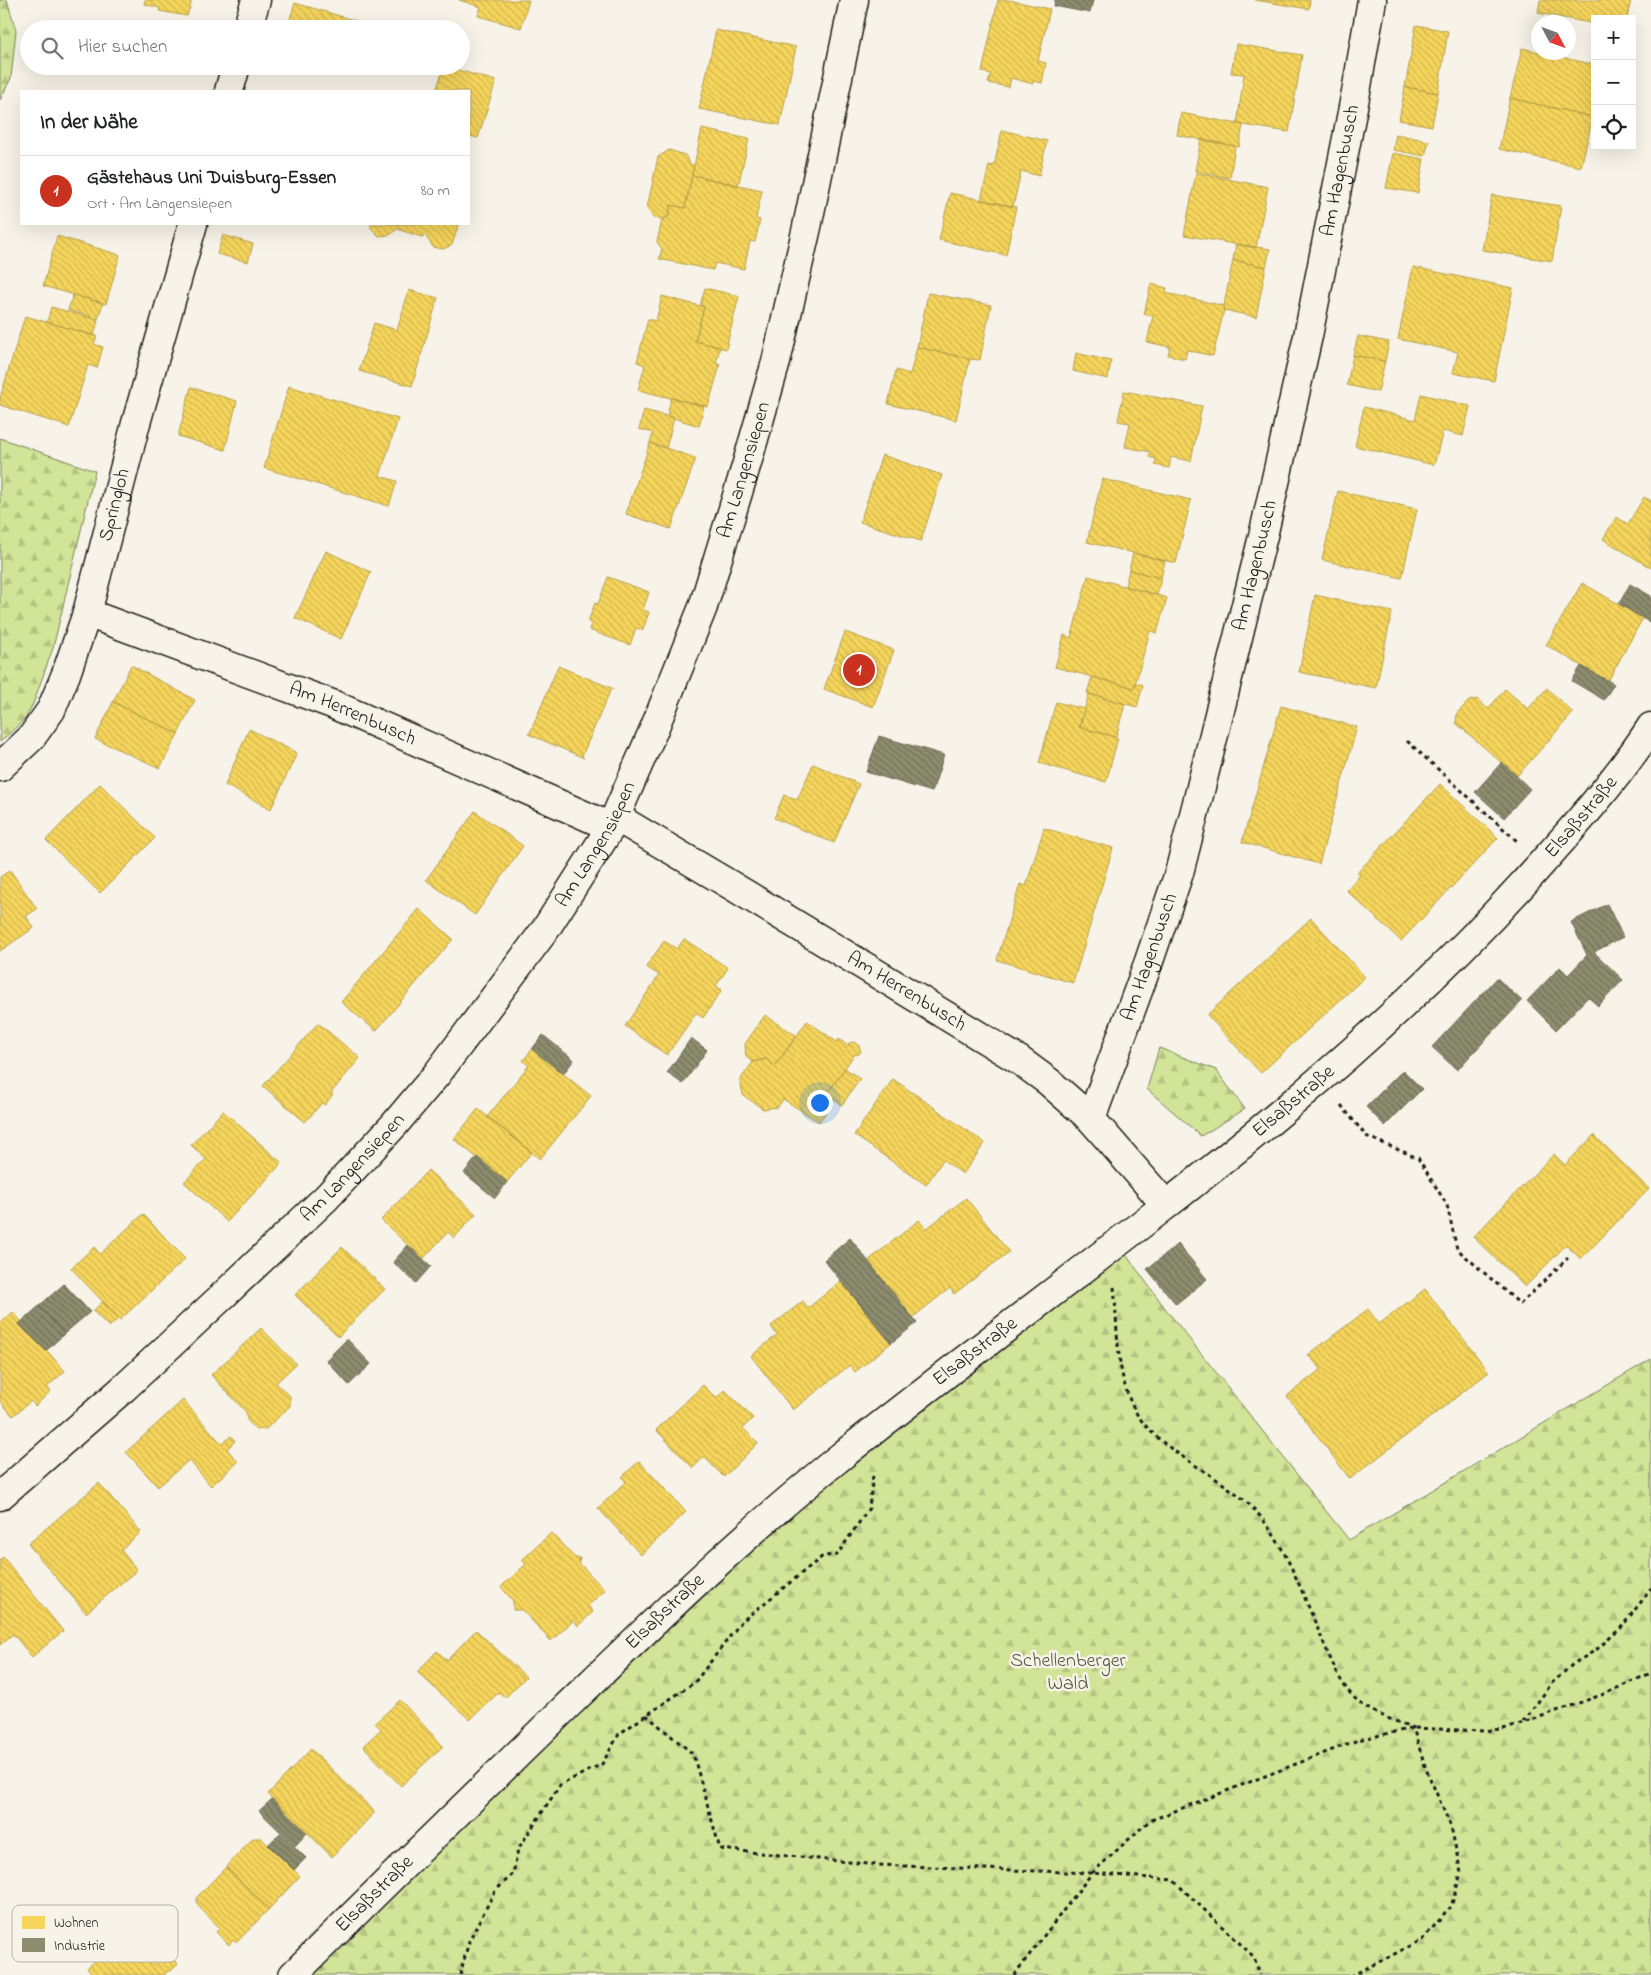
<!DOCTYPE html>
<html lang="de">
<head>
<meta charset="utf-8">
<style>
  body { margin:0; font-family:"Indie Flower",sans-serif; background:#f6f6f6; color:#202124 }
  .controls { position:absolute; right:15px; top:15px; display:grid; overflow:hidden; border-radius:0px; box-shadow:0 5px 20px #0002 }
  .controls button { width:45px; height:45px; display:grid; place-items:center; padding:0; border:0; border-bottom:1px solid #e0e0e0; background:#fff; color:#202124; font:25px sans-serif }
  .compass { position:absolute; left:1531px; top:15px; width:45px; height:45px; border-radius:50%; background:#fff; box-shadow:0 5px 20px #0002; rotate:131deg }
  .you { position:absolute; left:819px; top:1102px; width:18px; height:18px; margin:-12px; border:4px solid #fff; border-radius:50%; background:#1a73e8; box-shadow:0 0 0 8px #1a73e833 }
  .badge { display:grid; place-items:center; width:32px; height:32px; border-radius:50%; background:#c8321e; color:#fff; font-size:16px; font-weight:700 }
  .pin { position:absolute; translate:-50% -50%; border:2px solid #fff; box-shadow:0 1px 5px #0006 }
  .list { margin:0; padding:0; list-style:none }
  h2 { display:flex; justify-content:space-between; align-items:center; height:65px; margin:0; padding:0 20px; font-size:21px }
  h2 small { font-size:16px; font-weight:400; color:#757577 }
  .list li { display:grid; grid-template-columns:32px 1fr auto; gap:15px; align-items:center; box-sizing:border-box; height:70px; padding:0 20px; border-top:1px solid #e0e0e0 }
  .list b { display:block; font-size:19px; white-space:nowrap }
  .list p { margin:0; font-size:16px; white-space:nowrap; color:#757577 }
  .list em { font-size:16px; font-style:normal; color:#757577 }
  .icon { flex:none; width:28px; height:28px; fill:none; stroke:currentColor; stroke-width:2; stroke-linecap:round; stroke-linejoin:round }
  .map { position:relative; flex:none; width:1651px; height:1975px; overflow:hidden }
  .search { position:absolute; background:#fff; box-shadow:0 5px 20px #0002; left:20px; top:20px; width:450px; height:55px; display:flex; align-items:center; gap:12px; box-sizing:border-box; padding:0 18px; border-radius:28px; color:#757577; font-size:19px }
  .panel { position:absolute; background:#fff; box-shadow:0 5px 20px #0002; left:20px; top:90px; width:450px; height:135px; border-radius:0px }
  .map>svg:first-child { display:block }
</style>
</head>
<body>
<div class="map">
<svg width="1651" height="1975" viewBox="0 0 1651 1975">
  <defs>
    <pattern id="forest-firs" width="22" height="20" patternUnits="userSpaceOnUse" patternTransform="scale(1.25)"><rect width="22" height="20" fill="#d2e497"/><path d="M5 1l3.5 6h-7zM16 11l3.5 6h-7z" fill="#b4c382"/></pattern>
    <pattern id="homes-back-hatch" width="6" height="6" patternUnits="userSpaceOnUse" patternTransform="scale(1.25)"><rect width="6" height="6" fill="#f6d55c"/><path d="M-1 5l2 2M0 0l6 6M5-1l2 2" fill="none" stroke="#d2b64f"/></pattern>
    <pattern id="industry-back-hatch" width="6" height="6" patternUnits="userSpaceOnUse" patternTransform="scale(1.25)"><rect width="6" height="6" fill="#8c8c6e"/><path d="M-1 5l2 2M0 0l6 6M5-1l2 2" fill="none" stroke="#72725a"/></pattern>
  </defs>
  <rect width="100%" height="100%" fill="#f7f3e8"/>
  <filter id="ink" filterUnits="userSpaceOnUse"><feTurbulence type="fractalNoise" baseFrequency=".02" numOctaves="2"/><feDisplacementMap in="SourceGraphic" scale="10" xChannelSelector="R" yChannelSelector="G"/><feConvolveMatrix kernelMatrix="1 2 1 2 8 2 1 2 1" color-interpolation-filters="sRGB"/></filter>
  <g filter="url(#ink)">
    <!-- forest -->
    <path fill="url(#forest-firs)" stroke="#77805a" d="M0,0H7L16,30L11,78L0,100Z
      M0,438L95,471L53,648L33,704L25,719L0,742Z
      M1159,1048L1216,1070L1245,1109L1201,1136L1147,1089Z
      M1121,1248L1168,1312L1349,1540L1651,1359V1975H303L777,1521Z"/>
    <!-- homes -->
    <path fill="url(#homes-back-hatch)" stroke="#b59e49" d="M145,0H192L187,16L159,11L160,8L144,4Z
      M459,0H529L521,28L478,16L481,7Z
      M998,0H1009L1050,9L1038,61L1046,63L1042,83L1033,81V84L1011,78L1009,87L988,83L991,74L982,72Z
      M1255,0H1310L1309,9Z
      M1540,0H1631L1627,19H1595V24L1538,13Z
      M295,3L357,21L355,29H301L288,25Z
      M1416,25L1448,31L1438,93L1405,87Z
      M716,30L796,47L780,125L699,109Z
      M1236,44L1302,55L1289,132L1237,124L1244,74L1231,73Z
      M1522,48L1595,65V109L1593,117L1510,98Z
      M444,66L496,81L478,138L469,136V91H436Z
      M1405,87L1438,93L1432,126L1399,120Z
      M1510,98L1593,117L1581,167L1499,149Z
      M1181,113L1243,125L1239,147L1177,135Z
      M702,129L749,139L738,186L692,175Z
      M1002,130L1047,141L1039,176L1021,171L1013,207L981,200L989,165L994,166Z
      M1396,134L1429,141L1425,156L1393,150Z
      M1201,139L1235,146L1230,178L1195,171Z
      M669,150L685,155L691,165H694L685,208L671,205L669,216L662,219L653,218L647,208L658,157Z
      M1393,153L1424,159L1418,193L1386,188Z
      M1196,173L1268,187L1256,248L1184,235Z
      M692,175L762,190L756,219L760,220L755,242L750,241L744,269L715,263L713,270L659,259L662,249L657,242L662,220L669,216L671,205L685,208Z
      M950,193L1016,207L1006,255L939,240Z
      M1492,195L1561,206L1552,261L1482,250Z
      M371,224H459L452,245L443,249L433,247L425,235L422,237L397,229L390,235L379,236L371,228Z
      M223,235L253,244L248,262L217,254Z
      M57,236L120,255L106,304L43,286Z
      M1236,244L1270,249L1266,267L1233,260Z
      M1233,260L1266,267L1256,317L1223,310Z
      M1413,267L1513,288L1494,381L1453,373L1458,352L1398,339Z
      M1151,284L1167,288L1166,293L1225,306L1213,356L1187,350L1185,359L1168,355L1170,347L1147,342L1153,316L1144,314Z
      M705,288L739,296L726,349L695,341L704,307L700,306Z
      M409,290L438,298L412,386L359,371L374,323L397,330Z
      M928,293L991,305L980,360L970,359L917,347Z
      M73,295L103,303L98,319L68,310Z
      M662,296L704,307L695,341L720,347L716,363L720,365L708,407L638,390L645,365L637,362L648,319L656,321Z
      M51,307L98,320L94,336L47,322Z
      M25,316L97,336L94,344L103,347L97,368L88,365L69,427L0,405V398Z
      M1358,336L1389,342L1385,361L1353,355Z
      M917,347L970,359L956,420L888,404L896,370L910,374Z
      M1076,353L1111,361L1108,379L1073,371Z
      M1353,355L1385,361L1378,392L1347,385Z
      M289,386L398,419L380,476L397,481L389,506L264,468Z
      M191,387L237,401L225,450L178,436Z
      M1124,391L1202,406L1191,461L1171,457L1169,468L1155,465L1156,459L1149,457L1151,452L1125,447L1130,423L1118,421Z
      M1421,394L1470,406L1463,436L1443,431L1434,465L1355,446L1364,407L1415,420Z
      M671,398L704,406L699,426L667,416Z
      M644,410L674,418L666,448L650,443L653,433L639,429Z
      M650,443L696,458L671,529L626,514Z
      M882,455L942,475L921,541L860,522Z
      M1102,479L1191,500L1176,563L1087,542Z
      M1338,491L1417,509L1402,578L1322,560Z
      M1644,497L1651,501V568L1603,539L1616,517L1628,524Z
      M326,551L371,572L341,639L295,618Z
      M1133,553L1165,561L1161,578L1129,570Z
      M1129,570L1161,578L1157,595L1125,586Z
      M1088,576L1167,598L1157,633L1150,631L1134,688L1055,667L1064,635L1071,638Z
      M608,577L649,592L643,610L649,612L643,630L636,628L630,645L589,630L591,623L588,622L595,603L598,604Z
      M1582,583L1643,618L1608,681L1546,645Z
      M1315,595L1392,612L1376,688L1299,672Z
      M845,632L894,650L873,707L824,689Z
      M131,665L195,700L178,734L113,702Z
      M558,666L614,689H611L582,756L584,758L528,734L529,733H530Z
      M1092,677L1134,688L1136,683L1143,685L1137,707L1087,693Z
      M1547,688L1573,713L1517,776L1456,723L1457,713L1469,701L1477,699L1488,709L1505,689L1528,709Z
      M1089,694L1125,704L1116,737L1079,727Z
      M113,702L178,734L160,768L95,739Z
      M1056,702L1085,709L1080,727L1118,738L1106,782L1039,763Z
      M1281,706L1357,727L1319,864L1242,842Z
      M249,729L297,753L271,809L225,785Z
      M813,764L859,784L834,843L774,818L784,795L797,800Z
      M100,784L155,838L100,893L46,840Z
      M1440,784L1498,838L1401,941L1346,890L1360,875L1357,873Z
      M475,811L523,846L475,915L426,880Z
      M1044,828L1113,848L1073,983L997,960L1020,884L1026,886Z
      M10,870L37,909L26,916L34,928L0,951V877Z
      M419,909L453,939L376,1031L341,1002Z
      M1311,918L1365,977L1261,1073L1207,1015Z
      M684,939L728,968L716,986L722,990L703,1018L696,1013L667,1055L625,1026L659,975L646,967L664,941L677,949Z
      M765,1015L797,1036L775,1066L766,1059L753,1062L746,1057L745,1044Z
      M807,1021L837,1042L839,1039L848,1046L849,1043L854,1042L859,1046L861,1051L859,1054L854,1055L827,1094L835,1100L819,1122L783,1099L778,1107L763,1109L743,1095L740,1080L753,1062L766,1059L775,1066Z
      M318,1023L360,1058L331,1093L333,1094L325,1105L322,1103L305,1122L263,1086Z
      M532,1049L591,1096L540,1159L487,1117L529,1065L523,1061Z
      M845,1068L860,1079L842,1105L827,1094Z
      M893,1079L985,1143L963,1174L943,1160L926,1185L854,1135Z
      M478,1109L532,1152L507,1182L454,1139Z
      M223,1111L282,1163L227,1222L184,1182L206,1159L191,1145Z
      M1594,1135L1649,1189L1581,1259L1566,1245L1525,1287L1473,1237L1554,1154L1565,1165Z
      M428,1170L476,1214L454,1238L448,1232L423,1259L381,1220Z
      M966,1198L1009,1252L954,1294L950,1288L912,1318L868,1261L919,1220L926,1229Z
      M143,1214L185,1259L120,1320L71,1268L94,1247L100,1254Z
      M342,1247L385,1289L338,1337L295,1295Z
      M841,1281L891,1343L855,1372L850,1365L793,1410L751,1356L777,1335L771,1326L803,1301L808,1308Z
      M1425,1289L1489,1372L1350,1479L1287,1396L1321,1369L1308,1355L1368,1309L1379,1324Z
      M103,1301L119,1318L109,1327L93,1311Z
      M13,1312L21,1321L19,1324L29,1335L31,1333L65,1371L47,1387L51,1391L35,1406L31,1401L13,1416L0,1401V1323Z
      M261,1328L296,1364L276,1383L290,1396V1406L266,1429L256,1430L247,1420L246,1412L211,1375Z
      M703,1385L716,1398L725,1390L753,1418L743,1428L758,1443L724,1477L704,1457L693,1468L656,1430Z
      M183,1400L222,1444L231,1436L235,1441L227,1449L238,1462L211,1486L189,1460L158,1487L126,1452Z
      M639,1461L686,1512L641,1555L598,1508L626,1482L622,1477Z
      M99,1483L141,1532L121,1550L137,1570L86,1613L28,1544Z
      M551,1533L575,1558H580L579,1563L605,1590L588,1606L593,1612L578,1626L574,1620L551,1641L522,1610H513V1601L501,1587L526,1564L522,1560Z
      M3,1557L63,1631L32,1657L13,1634L0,1645V1560Z
      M476,1630L526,1677L505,1698L499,1692L470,1720L417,1672L437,1651L447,1660Z
      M400,1700L443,1746L401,1786L363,1746L381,1729L375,1723Z
      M311,1749L375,1812L332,1857L268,1794Z
      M253,1838H261L300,1876L269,1909L226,1867Z
      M226,1867L269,1909L236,1943L233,1940L229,1945L216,1932L220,1928L197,1905V1897Z
      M121,1933L155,1965L167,1953L178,1964L171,1971H167L165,1975H94L87,1968Z"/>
    <!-- industry -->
    <path fill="url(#industry-back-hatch)" stroke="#6a6a55" d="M1055,0H1093L1090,13L1054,6Z
      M1630,584L1651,596V619L1649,622L1619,604Z
      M1581,666L1614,684L1604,700L1572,681Z
      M879,736L944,755L932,792L866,772Z
      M1502,762L1530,789L1504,818L1475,792Z
      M1607,904L1623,937L1594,952L1623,980L1598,1006L1588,997L1556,1030L1527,1001L1560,967L1568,975L1587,955L1571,922Z
      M1497,978L1522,1001L1457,1070L1432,1047Z
      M543,1035L574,1060L563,1074L532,1049Z
      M691,1038L707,1050L683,1084L667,1073Z
      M1403,1070L1422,1089L1385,1126L1366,1107Z
      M477,1157L507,1182L495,1198L464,1173Z
      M850,1238L917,1323L891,1343L824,1260Z
      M1178,1244L1207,1279L1176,1304L1147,1269Z
      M408,1245L431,1266L416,1283L393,1262Z
      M64,1284L90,1312L64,1334L39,1306Z
      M39,1306L64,1334L46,1351L19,1324Z
      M347,1339L371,1364L349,1385L326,1360Z
      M272,1799L307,1833L295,1846L259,1811Z
      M280,1833L306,1858L294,1870L268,1845Z"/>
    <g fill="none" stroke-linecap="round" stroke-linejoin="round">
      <defs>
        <g id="street">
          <path d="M247,29L256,0"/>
          <path d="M229,91L236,66"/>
          <path id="s1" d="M87,613L332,704L611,827"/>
          <path id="s2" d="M0,767L31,738L51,710L66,674L87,613L136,423L193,224"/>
          <path id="s3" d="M616,817L734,887L1019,1060L1049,1082L1091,1119L1166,1205"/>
          <path id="s4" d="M1091,1119L1149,961L1179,873L1200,791L1264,532L1308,336L1356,92L1372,0"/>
          <path id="s5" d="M0,1496L124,1388L214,1304L326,1198L394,1125L437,1074L545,930L611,827L654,729L703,607L747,463L776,362L807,227L854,0"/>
          <path id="s6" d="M293,1975C383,1885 474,1797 565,1708C654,1622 743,1535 839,1458C1071,1272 1321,1106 1522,885C1567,835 1614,784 1651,727"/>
        </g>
      </defs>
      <!-- street casing -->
      <use href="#street" stroke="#1c1c1c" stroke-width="31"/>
      <!-- path -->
      <path stroke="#1c1c1c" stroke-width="3" stroke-dasharray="4 4" stroke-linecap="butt" d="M1407,741L1517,841
        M1341,1105L1366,1136L1418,1158L1447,1205L1457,1249L1520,1304L1568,1258
        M1114,1287C1118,1327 1115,1372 1134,1409C1158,1454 1226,1475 1260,1516C1288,1550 1305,1600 1323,1641C1332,1662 1340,1686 1359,1702C1373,1714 1396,1721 1413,1728L1426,1769L1451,1827L1461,1873L1451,1907L1422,1940L1353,1975
        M646,1715L693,1754L720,1849L878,1865L1092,1873L1173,1880L1254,1957L1260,1975
        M1523,1722L1552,1683L1573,1664L1596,1650L1620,1629L1651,1589
        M460,1975L469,1941L495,1891L513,1874L518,1849L560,1785L602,1764L619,1734L695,1682L741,1622L823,1556L837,1555L869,1508L873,1475
        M1014,1975L1092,1873L1149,1821L1358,1740L1413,1728L1483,1731L1509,1728L1604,1694L1651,1673"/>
      <!-- street -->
      <use href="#street" stroke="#f7f3e8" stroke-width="28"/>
    </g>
  </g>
  <g text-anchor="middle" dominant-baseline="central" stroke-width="5" stroke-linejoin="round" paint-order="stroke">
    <!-- street labels -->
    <g font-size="20" fill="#1c1c1c" stroke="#f7f3e8">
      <text stroke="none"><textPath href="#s4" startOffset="982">Am Hagenbusch</textPath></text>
      <text stroke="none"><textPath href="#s5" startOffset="1292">Am Langensiepen</textPath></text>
      <text stroke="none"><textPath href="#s2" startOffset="292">Springloh</textPath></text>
      <text stroke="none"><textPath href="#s4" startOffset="578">Am Hagenbusch</textPath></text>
      <text stroke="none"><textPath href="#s1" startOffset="284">Am Herrenbusch</textPath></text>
      <text stroke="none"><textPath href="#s6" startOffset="1735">Elsaßstraße</textPath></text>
      <text stroke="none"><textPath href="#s5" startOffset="888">Am Langensiepen</textPath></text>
      <text stroke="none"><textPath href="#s4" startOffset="172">Am Hagenbusch</textPath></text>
      <text stroke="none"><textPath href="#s3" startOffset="339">Am Herrenbusch</textPath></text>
      <text stroke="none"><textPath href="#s6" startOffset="1330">Elsaßstraße</textPath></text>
      <text stroke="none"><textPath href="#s5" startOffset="482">Am Langensiepen</textPath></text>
      <text stroke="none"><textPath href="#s6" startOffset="925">Elsaßstraße</textPath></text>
      <text stroke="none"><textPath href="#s6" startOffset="520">Elsaßstraße</textPath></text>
      <text stroke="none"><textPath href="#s6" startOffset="115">Elsaßstraße</textPath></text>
    </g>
    <!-- park labels -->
    <g font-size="20" fill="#535841" stroke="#f7f3e8">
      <text x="1068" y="1661">Schellenberger<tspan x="1068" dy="23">Wald</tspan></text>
    </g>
  </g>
  <!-- legend -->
  <rect x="12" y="1905" width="166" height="57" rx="8" fill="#f7f3e8" stroke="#b5b2ab" stroke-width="1"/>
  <rect x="22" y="1916" width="23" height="13" fill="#f6d55c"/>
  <rect x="22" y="1938" width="23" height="14" fill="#8c8c6e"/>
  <g font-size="14" fill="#1c1c1c">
    <text x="54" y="1927">Wohnen</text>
    <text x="54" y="1950">Industrie</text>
  </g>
</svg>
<div class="controls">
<button>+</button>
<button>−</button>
<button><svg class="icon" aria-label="locate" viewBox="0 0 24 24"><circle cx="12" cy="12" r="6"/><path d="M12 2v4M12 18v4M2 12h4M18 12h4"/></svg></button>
</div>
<svg class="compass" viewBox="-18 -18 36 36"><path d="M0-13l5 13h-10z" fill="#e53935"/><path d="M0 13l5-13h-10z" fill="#757577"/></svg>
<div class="you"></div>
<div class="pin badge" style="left:859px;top:670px">1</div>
<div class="search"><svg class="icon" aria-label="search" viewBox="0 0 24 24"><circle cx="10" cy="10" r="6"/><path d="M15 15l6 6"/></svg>Hier suchen</div>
<section class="panel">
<h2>In der Nähe<small></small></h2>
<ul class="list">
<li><span class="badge">1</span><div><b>Gästehaus Uni Duisburg-Essen</b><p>Ort · Am Langensiepen</p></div><em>80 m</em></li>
</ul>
</section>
</div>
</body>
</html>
